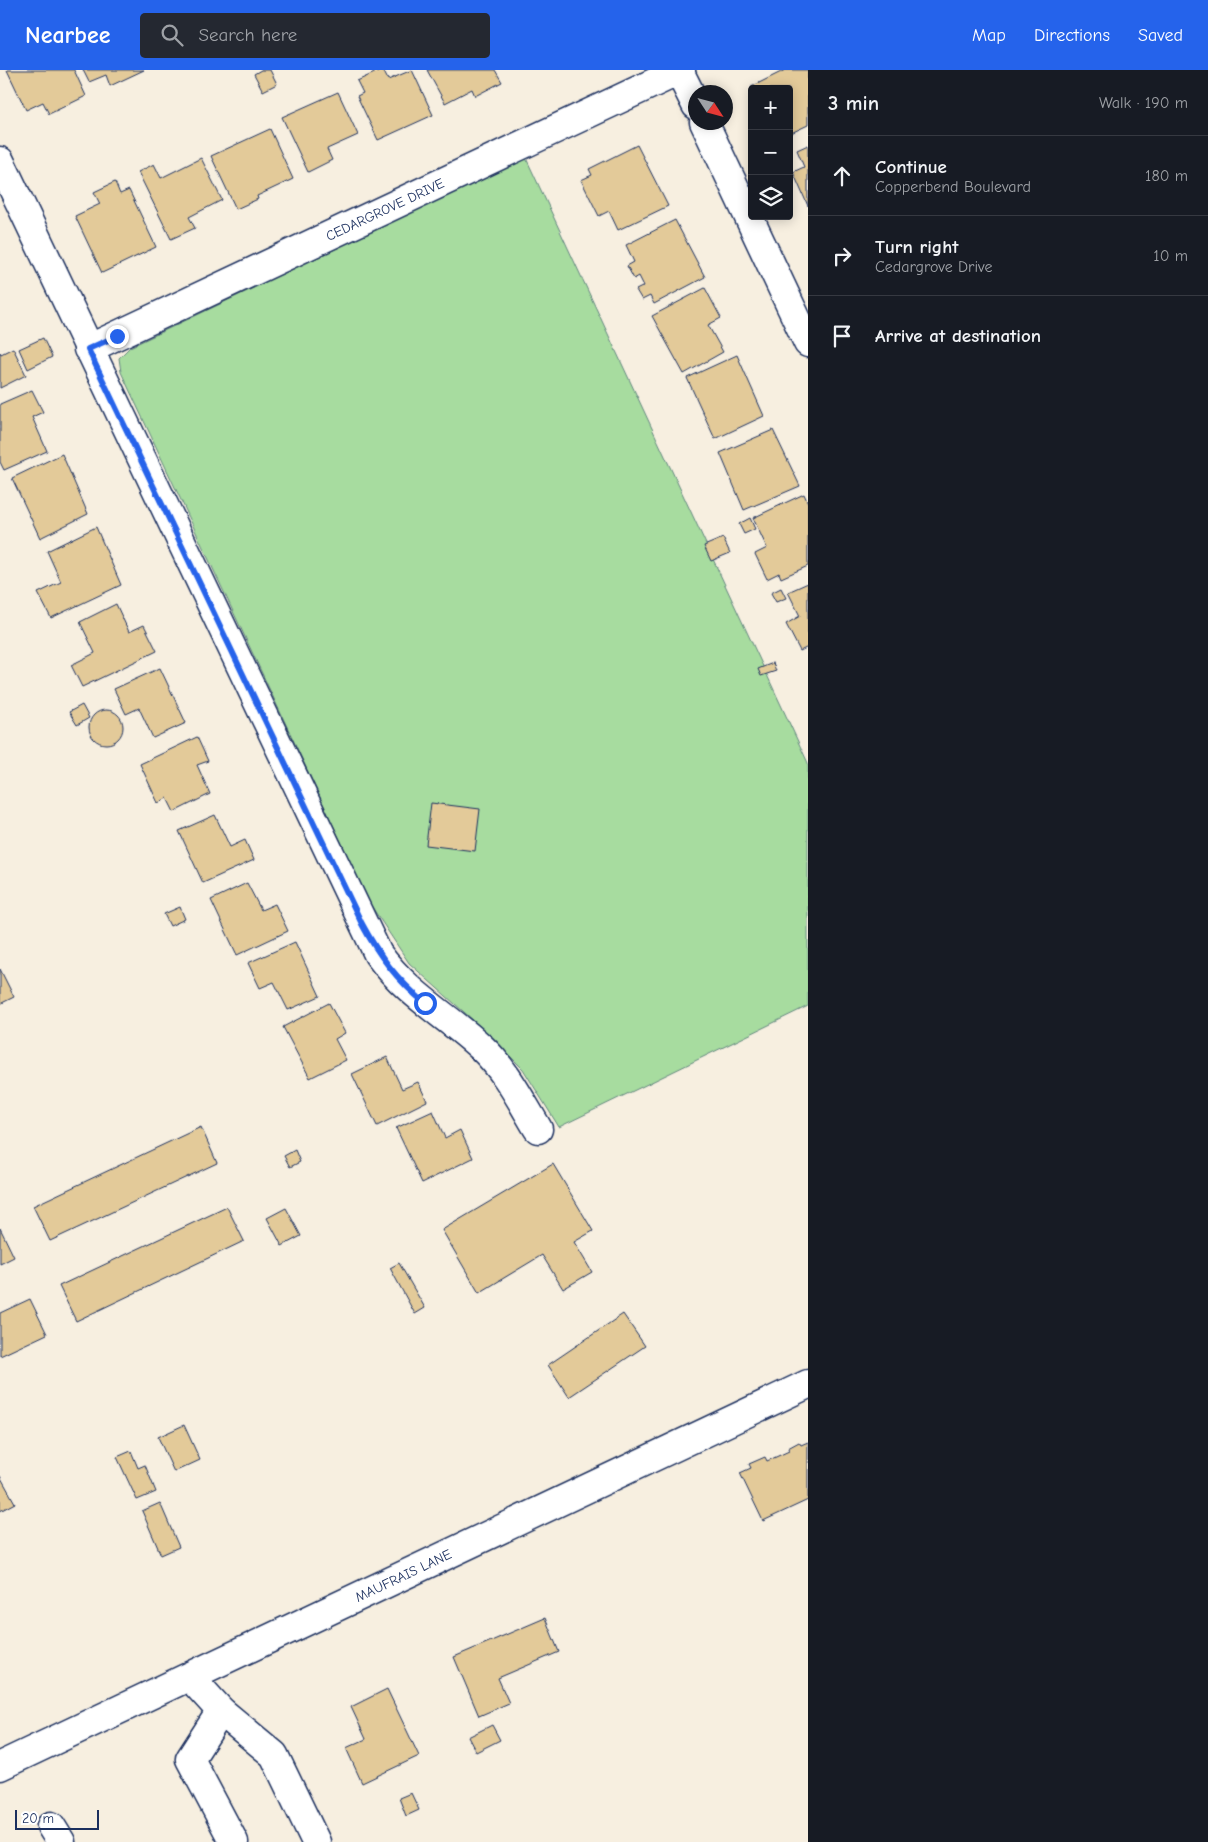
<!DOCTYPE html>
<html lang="en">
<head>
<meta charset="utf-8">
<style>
  body { margin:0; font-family:"Comic Neue",sans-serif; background:#242831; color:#f1f3f6 }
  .controls { position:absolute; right:15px; top:15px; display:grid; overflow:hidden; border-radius:5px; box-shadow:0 2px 12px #0003 }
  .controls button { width:45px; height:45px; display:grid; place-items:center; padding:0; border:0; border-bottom:1px solid #363941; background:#171b24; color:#f1f3f6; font:25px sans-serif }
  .compass { position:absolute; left:688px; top:15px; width:45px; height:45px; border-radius:50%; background:#171b24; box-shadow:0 2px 12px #0003; rotate:126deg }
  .scale { position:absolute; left:15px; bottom:12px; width:84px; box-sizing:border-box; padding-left:5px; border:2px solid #1b2f5e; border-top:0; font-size:14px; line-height:18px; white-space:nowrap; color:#1b2f5e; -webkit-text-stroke:4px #fff; paint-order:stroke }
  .stop { position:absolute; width:15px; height:15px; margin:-11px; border:4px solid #2563eb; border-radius:50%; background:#fff }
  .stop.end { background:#2563eb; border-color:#fff; box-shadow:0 1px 5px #0008 }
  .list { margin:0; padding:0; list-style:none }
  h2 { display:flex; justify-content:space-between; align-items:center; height:65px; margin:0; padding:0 20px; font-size:21px }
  h2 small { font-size:16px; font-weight:400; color:#9ea1a6 }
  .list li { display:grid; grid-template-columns:32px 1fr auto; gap:15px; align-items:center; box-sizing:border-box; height:80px; padding:0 20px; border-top:1px solid #363941 }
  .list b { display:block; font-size:19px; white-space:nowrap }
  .list p { margin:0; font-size:16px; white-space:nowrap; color:#9ea1a6 }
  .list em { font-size:16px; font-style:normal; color:#9ea1a6 }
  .icon { flex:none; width:28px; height:28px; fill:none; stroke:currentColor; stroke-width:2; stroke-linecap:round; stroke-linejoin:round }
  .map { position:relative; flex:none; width:808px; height:1772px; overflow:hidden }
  header { display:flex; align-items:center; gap:30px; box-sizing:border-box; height:70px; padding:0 25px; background:#2563eb; color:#fff }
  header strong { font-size:24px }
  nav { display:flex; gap:28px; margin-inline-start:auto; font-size:18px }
  .search { width:350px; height:45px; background:#242831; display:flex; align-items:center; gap:12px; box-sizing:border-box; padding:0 18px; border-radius:5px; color:#9ea1a6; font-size:19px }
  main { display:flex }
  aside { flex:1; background:#171b24 }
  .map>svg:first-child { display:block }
</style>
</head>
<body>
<header>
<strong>Nearbee</strong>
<div class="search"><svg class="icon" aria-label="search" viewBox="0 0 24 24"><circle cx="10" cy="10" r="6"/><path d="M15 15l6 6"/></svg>Search here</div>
<nav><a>Map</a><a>Directions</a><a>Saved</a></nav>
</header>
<main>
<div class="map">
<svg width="808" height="1772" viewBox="0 0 808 1772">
  <rect width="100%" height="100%" fill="#f7efe0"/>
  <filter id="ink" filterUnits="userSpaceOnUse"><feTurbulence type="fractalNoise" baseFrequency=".02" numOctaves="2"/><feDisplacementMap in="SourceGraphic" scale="10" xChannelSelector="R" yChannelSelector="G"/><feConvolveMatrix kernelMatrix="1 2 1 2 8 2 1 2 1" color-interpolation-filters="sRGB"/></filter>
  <g filter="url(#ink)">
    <!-- green -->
    <path fill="#a7dc9f" stroke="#61867e" d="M526,88L808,693V936L559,1057L523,999L483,959L409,893L370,834L121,302L119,288L130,277Z"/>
    <!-- building -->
    <path fill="#e3ca99" stroke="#1b2f5e" d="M7,0H74L86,26L49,44L43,32L26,40Z
      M83,0H144L110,16L106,5L89,12Z
      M261,0H270L277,14L263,21L254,4Z
      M381,0H383L388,10L412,0L433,45L378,70L357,26L363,23L357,11Z
      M427,0H495L502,12L475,26L472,19L445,33Z
      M785,0H808V55L789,64V19H752L751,17Z
      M338,22L358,65L327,79L332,90L308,102L282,47Z
      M270,59L293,109L257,126L258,129L236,139L211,86Z
      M637,75L668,136L618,160L609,141L599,146L581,110L592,105L589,99Z
      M808,75V136L793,102L804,97L797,80Z
      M201,88L222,130L189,147L195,158L171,169L138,102L154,94L161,108Z
      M115,112L120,124L129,120L156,177L102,203L75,146L100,134L94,122Z
      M675,150L705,207L654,234L650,226L642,230L636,220L644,216L639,206L634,209L627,196L634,192L626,175Z
      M705,218L721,248L708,255L723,282L684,304L652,246Z
      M43,268L52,287L28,299L19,279Z
      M13,278L26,305L0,318V282L1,284Z
      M737,285L764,346L715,369L687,308Z
      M32,320L43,342L32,347L47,381L4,400L0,392V334Z
      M773,360L800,416L744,440L720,383Z
      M62,384L88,444L40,468L12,408Z
      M804,424L808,433V496L781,508L779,503L767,509L755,484L767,478L753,448Z
      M750,448L755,459L744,464L739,454Z
      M96,457L121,515L51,548L38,523L61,512L47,481Z
      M723,468L730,483L711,491L704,476Z
      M808,513V577L800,581L786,554L800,546L788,522Z
      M781,518L786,528L776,532L771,523Z
      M116,534L129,562L144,555L157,581L82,617L71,595L95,583L80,552Z
      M773,593L776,601L761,606L758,599Z
      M160,598L186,653L153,668L139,638L126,644L114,619Z
      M82,635L89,648L77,655L69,642Z
      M89 657a17 17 0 1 1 34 0a17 17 0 1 1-34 0Z
      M197,667L208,691L197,695L210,724L174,742L167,728L158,733L140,694Z
      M431,733L480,739L475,781L426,775Z
      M215,745L230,777L245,770L254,790L203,813L179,761Z
      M247,813L261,840L275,834L288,861L237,885L211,830Z
      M180,837L185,849L170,856L164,844Z
      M295,872L320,926L288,940L274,912L260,918L248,893Z
      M0,899L14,927L0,934Z
      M329,933L345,963L335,969L346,990L310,1008L283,957Z
      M387,987L402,1019L418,1012L427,1031L377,1056L352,1004Z
      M433,1041L445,1068L460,1060L473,1088L422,1113L396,1058Z
      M201,1057L217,1093L50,1171L33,1136Z
      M295,1080L300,1092L290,1097L284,1086Z
      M553,1094L593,1161L574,1172L592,1202L563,1219L542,1185L479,1223L442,1160Z
      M227,1137L244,1171L76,1251L59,1216Z
      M286,1138L301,1166L282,1176L267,1148Z
      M0,1158L14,1187L0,1194Z
      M399,1193L425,1238L415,1244L390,1198Z
      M30,1229L47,1264L0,1286V1243Z
      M623,1244L645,1276L569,1327L548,1295Z
      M184,1355L200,1390L174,1402L158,1367Z
      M799,1372L801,1375L808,1372V1430L763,1451L740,1403L751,1398L749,1394L765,1387L767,1391L789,1381L788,1378Z
      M131,1381L138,1398L145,1395L156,1422L137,1430L117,1387Z
      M0,1406L15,1433L0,1441Z
      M160,1433L179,1477L161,1485L142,1441Z
      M545,1548L559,1582L498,1608L509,1633L479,1646L454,1587Z
      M387,1619L419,1686L362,1713L346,1678L366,1669L351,1637Z
      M492,1655L500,1670L476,1682L468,1667Z
      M411,1723L419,1740L406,1746L399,1728Z"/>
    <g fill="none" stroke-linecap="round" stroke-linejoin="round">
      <defs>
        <g id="minor">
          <path d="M679,1L696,35"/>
          <path d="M704,52L808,273"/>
          <path d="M0,91L378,884C408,925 445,944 481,977C506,1000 521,1031 538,1059"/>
          <path id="s1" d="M88,279L681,0"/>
          <path d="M190,1607L221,1641L274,1685L316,1772"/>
          <path d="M221,1641L190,1689L234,1772"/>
          <path id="s2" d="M0,1696L808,1314"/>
          <path d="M51,1756L61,1772"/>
        </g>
      </defs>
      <!-- minor casing -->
      <use href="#minor" stroke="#1b2f5e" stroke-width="31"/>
      <!-- minor -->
      <use href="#minor" stroke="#fff" stroke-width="28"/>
    </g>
  </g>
  <g fill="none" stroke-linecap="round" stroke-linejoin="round" filter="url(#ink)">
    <!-- route -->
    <path stroke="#2563eb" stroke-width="6" d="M117,266L88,279L362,854C379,886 397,910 425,933"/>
  </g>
  <g text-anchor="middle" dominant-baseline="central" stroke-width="4" stroke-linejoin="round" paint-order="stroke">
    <!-- street labels -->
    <g font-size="14" fill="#1b2f5e" stroke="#fff">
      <text stroke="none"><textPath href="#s1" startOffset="328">CEDARGROVE DRIVE</textPath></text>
      <text stroke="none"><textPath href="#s2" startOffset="446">MAUFRAIS LANE</textPath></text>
    </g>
  </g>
</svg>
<div class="controls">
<button>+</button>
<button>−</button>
<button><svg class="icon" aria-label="layers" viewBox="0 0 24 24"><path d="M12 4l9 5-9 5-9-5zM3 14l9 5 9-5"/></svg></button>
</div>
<svg class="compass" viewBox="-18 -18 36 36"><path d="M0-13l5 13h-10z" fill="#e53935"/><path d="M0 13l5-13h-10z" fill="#9ea1a6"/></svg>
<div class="scale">20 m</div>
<div class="stop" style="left:425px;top:933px"></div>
<div class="stop end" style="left:117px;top:266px"></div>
</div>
<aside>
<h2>3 min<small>Walk · 190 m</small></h2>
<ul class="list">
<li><svg class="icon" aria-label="ahead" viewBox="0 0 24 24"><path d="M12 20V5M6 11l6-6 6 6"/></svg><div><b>Continue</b><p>Copperbend Boulevard</p></div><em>180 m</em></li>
<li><svg class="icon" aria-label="right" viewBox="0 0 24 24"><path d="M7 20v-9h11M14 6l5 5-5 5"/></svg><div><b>Turn right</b><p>Cedargrove Drive</p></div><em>10 m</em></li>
<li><svg class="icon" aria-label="arrive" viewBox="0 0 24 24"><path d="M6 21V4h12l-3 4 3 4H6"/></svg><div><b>Arrive at destination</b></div></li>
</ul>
</aside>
</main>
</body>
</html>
